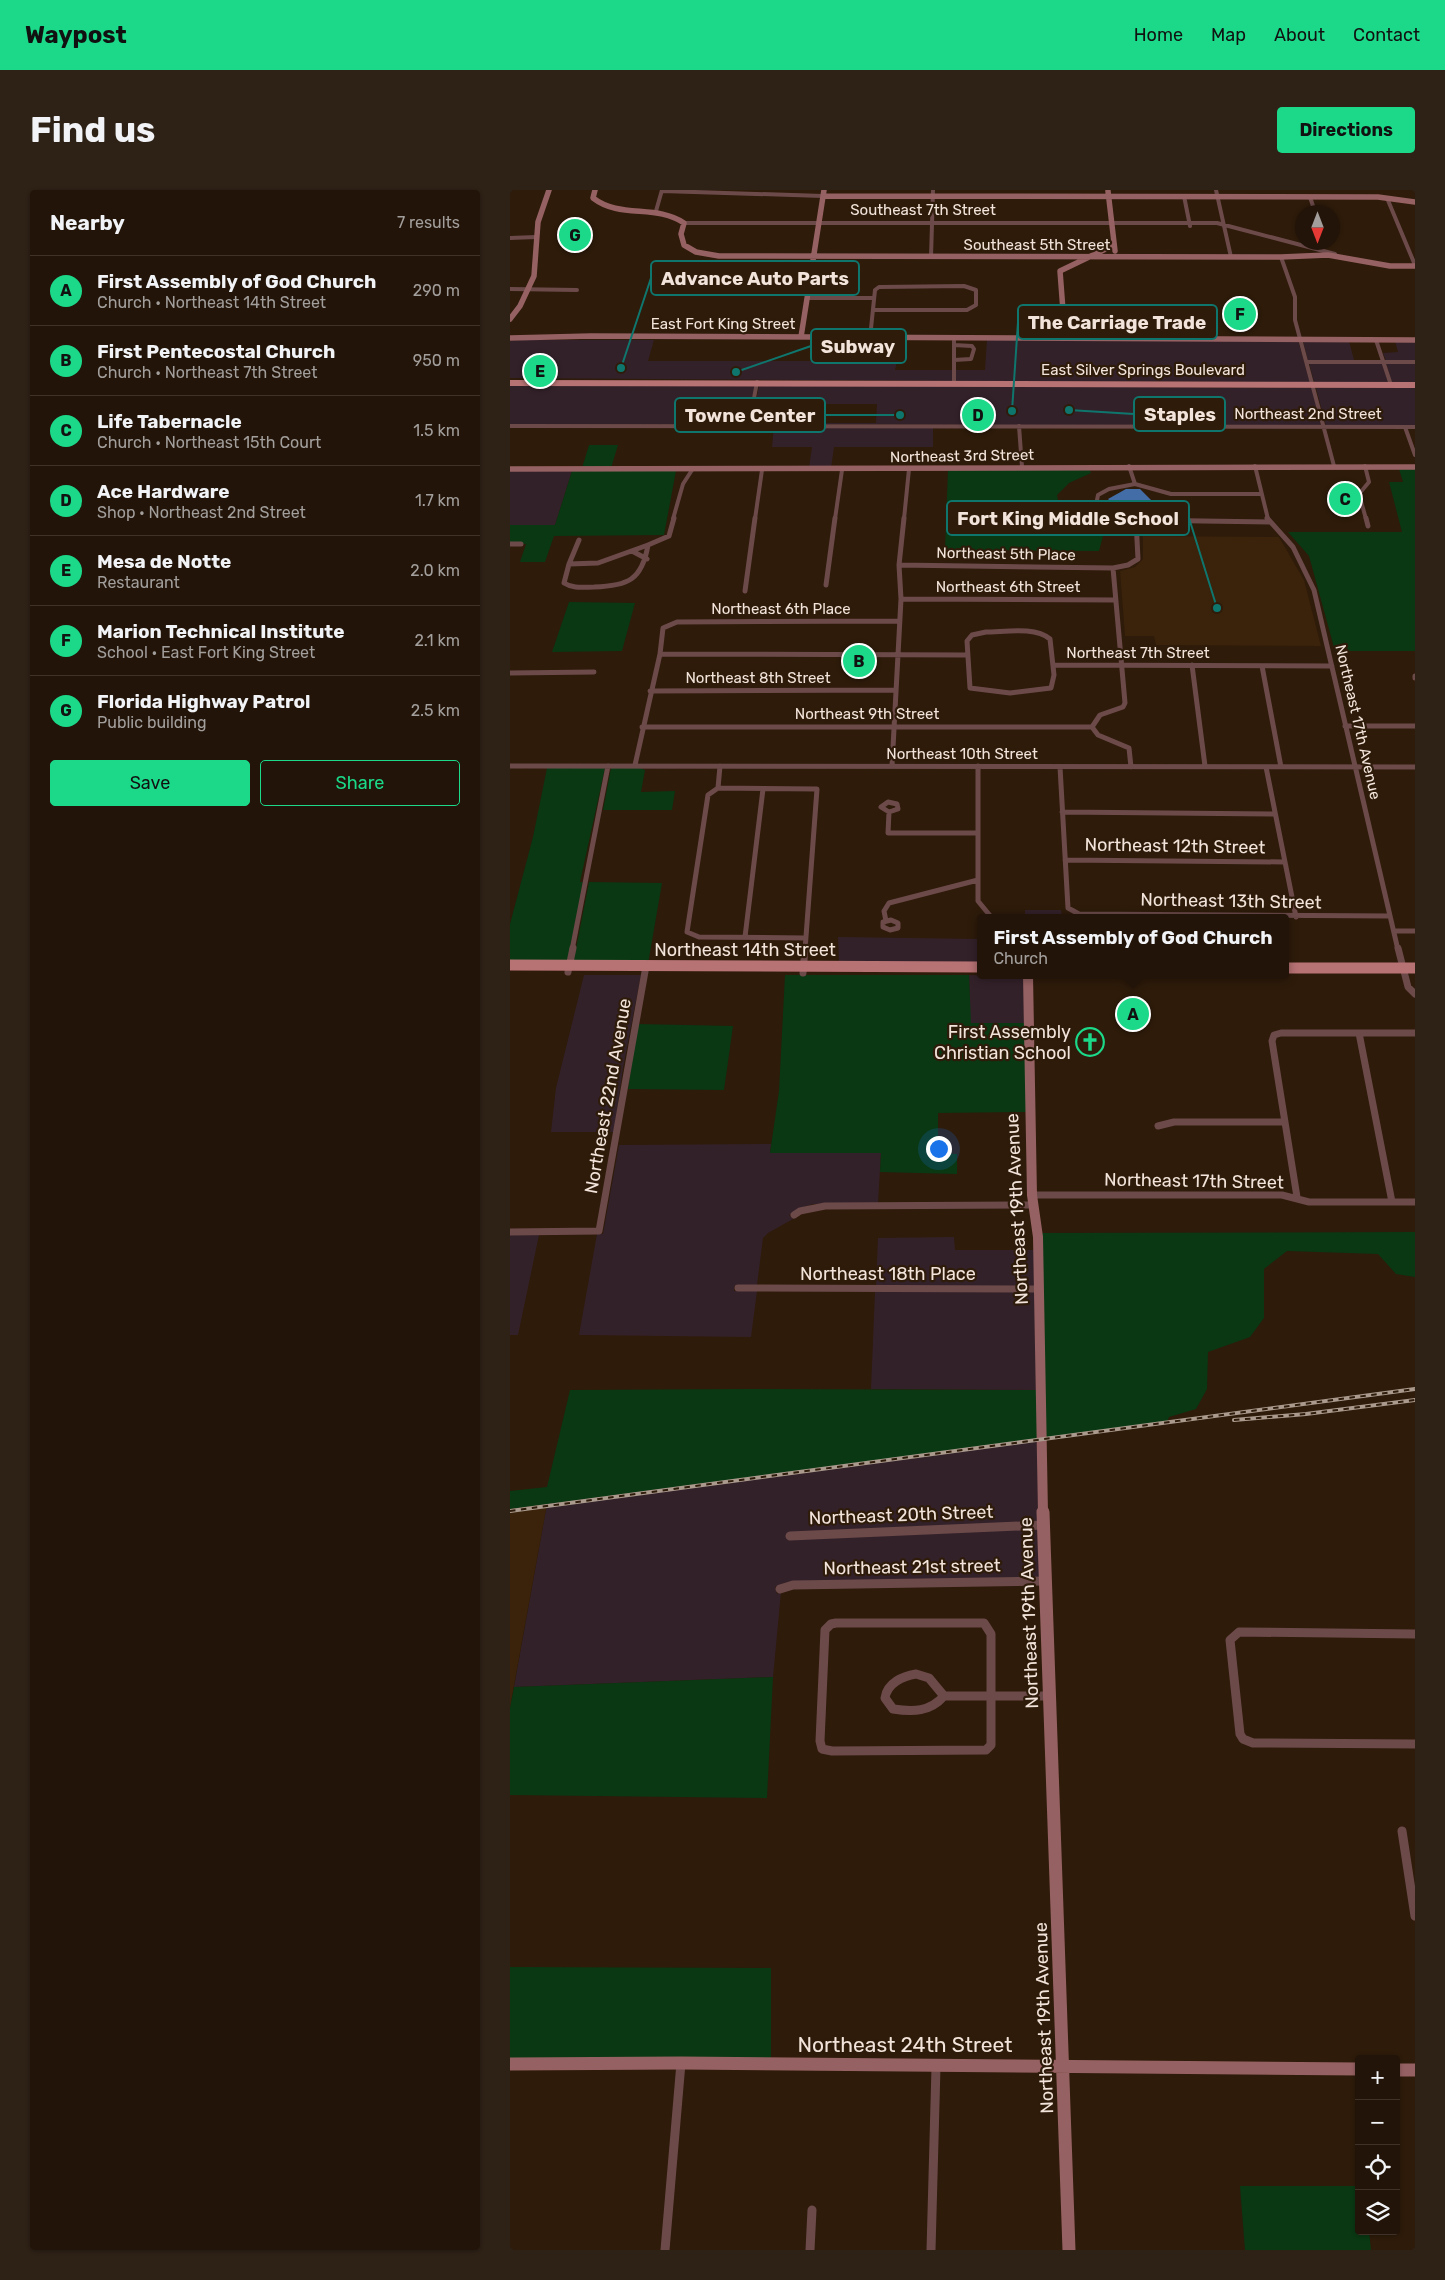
<!DOCTYPE html>
<html lang="en">
<head>
<meta charset="utf-8">
<style>
  body { margin:0; font-family:Rubik,sans-serif; background:#2e2116; color:#f1f3f6 }
  .controls { position:absolute; right:15px; bottom:15px; display:grid; overflow:hidden; border-radius:5px; box-shadow:0 1px 4px #0004 }
  .controls button { width:45px; height:45px; display:grid; place-items:center; padding:0; border:0; border-bottom:1px solid #3f3329; background:#221408; color:#f1f3f6; font:25px sans-serif }
  .compass { position:absolute; left:785px; top:15px; width:45px; height:45px; border-radius:50%; background:#221408; box-shadow:0 1px 4px #0004; rotate:180deg }
  .you { position:absolute; left:428px; top:958px; width:18px; height:18px; margin:-12px; border:4px solid #fff; border-radius:50%; background:#1a73e8; box-shadow:0 0 0 8px #1a73e833 }
  .badge { display:grid; place-items:center; width:32px; height:32px; border-radius:50%; background:#1bd988; color:#111; font-size:16px; font-weight:700 }
  .pin { position:absolute; translate:-50% -50%; border:2px solid #fff; box-shadow:0 1px 5px #0006 }
  .popup { position:absolute; left:467px; top:724px; width:312px; height:65px; box-sizing:border-box; display:grid; place-content:center; border-radius:5px; background:#221408; filter:drop-shadow(0 1px 4px #0005); font-size:16px; white-space:nowrap; color:#a29e9c }
  .popup b { font-size:19px; color:#f1f3f6 }
  .popup::after { content:''; position:absolute; left:50%; top:100%; margin-left:-10px; border:10px solid transparent; border-top-color:#221408 }
  .list { margin:0; padding:0; list-style:none }
  h2 { display:flex; justify-content:space-between; align-items:center; height:65px; margin:0; padding:0 20px; font-size:21px }
  h2 small { font-size:16px; font-weight:400; color:#a29e9c }
  .list li { display:grid; grid-template-columns:32px 1fr auto; gap:15px; align-items:center; box-sizing:border-box; height:70px; padding:0 20px; border-top:1px solid #3f3329 }
  .list b { display:block; font-size:19px; white-space:nowrap }
  .list p { margin:0; font-size:16px; white-space:nowrap; color:#a29e9c }
  .list em { font-size:16px; font-style:normal; color:#a29e9c }
  .actions { display:flex; gap:10px; padding:15px 20px }
  .actions a { flex:1; padding:11px 0; border:1px solid #1bd988; border-radius:5px; text-align:center; font-size:18px; color:#1bd988 }
  .actions .main { background:#1bd988; color:#111 }
  .icon { flex:none; width:28px; height:28px; fill:none; stroke:currentColor; stroke-width:2; stroke-linecap:round; stroke-linejoin:round }
  .map { position:relative; flex:none; width:905px; height:2060px; overflow:hidden; border-radius:5px }
  header { display:flex; align-items:center; gap:30px; box-sizing:border-box; height:70px; padding:0 25px; background:#1bd988; color:#111 }
  header strong { font-size:24px }
  nav { display:flex; gap:28px; margin-inline-start:auto; font-size:18px }
  .intro { display:flex; align-items:center; justify-content:space-between; box-sizing:border-box; height:120px; padding:0 30px }
  h1 { margin:0; font-size:35px }
  .button { padding:12px 22px; border-radius:5px; background:#1bd988; color:#111; font-size:18px; font-weight:700 }
  main { display:flex; gap:30px; padding:0 30px }
  aside { flex:1; background:#221408; border-radius:5px; box-shadow:0 1px 4px #0004 }
  .map>svg:first-child { display:block }
</style>
</head>
<body>
<header>
<strong>Waypost</strong>
<nav><a>Home</a><a>Map</a><a>About</a><a>Contact</a></nav>
</header>
<div class="intro"><h1>Find us</h1><a class="button">Directions</a></div>
<main>
<aside>
<h2>Nearby<small>7 results</small></h2>
<ul class="list">
<li><span class="badge">A</span><div><b>First Assembly of God Church</b><p>Church · Northeast 14th Street</p></div><em>290 m</em></li>
<li><span class="badge">B</span><div><b>First Pentecostal Church</b><p>Church · Northeast 7th Street</p></div><em>950 m</em></li>
<li><span class="badge">C</span><div><b>Life Tabernacle</b><p>Church · Northeast 15th Court</p></div><em>1.5 km</em></li>
<li><span class="badge">D</span><div><b>Ace Hardware</b><p>Shop · Northeast 2nd Street</p></div><em>1.7 km</em></li>
<li><span class="badge">E</span><div><b>Mesa de Notte</b><p>Restaurant</p></div><em>2.0 km</em></li>
<li><span class="badge">F</span><div><b>Marion Technical Institute</b><p>School · East Fort King Street</p></div><em>2.1 km</em></li>
<li><span class="badge">G</span><div><b>Florida Highway Patrol</b><p>Public building</p></div><em>2.5 km</em></li>
</ul>
<div class="actions"><a class="main">Save</a><a>Share</a></div>
</aside>
<div class="map">
<svg width="905" height="2060" viewBox="0 0 905 2060">
  <rect width="100%" height="100%" fill="#2e1b0a"/>
  <!-- commercial -->
  <path fill="#332129" fill-rule="evenodd" d="M477,149L788,150L800,192L446,191V180H475Z
    M12,150H144L138,171H387L385,180H442V191L0,188V151Z
    M793,151H839L844,170H871L798,171Z
    M885,151H905V171H876L873,163L888,162Z
    M799,173H872L878,192H804Z
    M876,173H905V192H882Z
    M245,195L237,234H0V196Z
    M249,195L802,198L811,236L242,234ZM308,214H367L366,233H306Z
    M806,198H905V236H816Z
    M264,236H423V257H324L321,278H299L302,257H262Z
    M0,280L62,281L45,335H0Z
    M515,720H551L552,728H515Z
    M328,747L470,749V775L329,774Z
    M74,785H131L113,878L104,942H41L46,898Z
    M459,785L514,786L515,833H460Z
    M261,954L260,963H371L368,1013L303,1014L288,1019L279,1025L283,1029L258,1043L253,1048L247,1095L224,1096V1101H247L241,1147L69,1145L87,1044H93L109,955Z
    M0,1045H29L8,1145H0Z
    M444,1047L445,1060H525V1096H366L368,1048Z
    M365,1102H525L527,1200L361,1199Z
    M528,1249L531,1387L277,1392L265,1397L267,1404L271,1402L263,1487L4,1497L37,1314Z"/>
  <!-- built -->
  <path fill="#3a220b" d="M633,346L769,347L794,390L811,456L646,455L644,446H615L610,381L625,377L633,369Z
    M37,1314L12,1451L0,1518V1319Z"/>
  <!-- green -->
  <path fill="#0a3813" d="M79,255H108L101,278H72Z
    M579,278L581,283L559,293L547,305C552,338 574,328 593,346L589,361L435,360L438,280Z
    M889,279H905V461H825L799,366L778,342H892L879,292H893Z
    M62,281H166L154,345L44,346L35,372H10L16,354L0,353V335H45Z
    M59,412L125,413L112,461L42,462Z
    M128,577L135,580L131,602L165,601L162,620H93L101,578Z
    M37,578H95L70,692H73L57,774L0,773V734L23,647Z
    M79,692L152,693L138,774H63Z
    M275,785H459L461,833H515L517,922L428,923V963L447,964V984L370,982L371,963H260L269,901Z
    M128,834L223,836L214,900L118,899Z
    M905,1042V1087L886,1084L868,1064L777,1061L754,1079V1128L740,1147L698,1162L697,1199L686,1219L659,1227L657,1232L536,1248L531,1043Z
    M237,1199L527,1200L528,1249L0,1319V1301L37,1297L60,1200Z
    M263,1487L257,1608L0,1605V1518L4,1497Z
    M0,1777L261,1778V1869L0,1868Z
    M730,1996H849V2041H859L861,2060H735Z"/>
  <!-- water -->
  <path fill="#436da7" d="M616,299H630L641,310L640,314L624,323L611,322L598,309Z"/>
  <g fill="none" stroke-linecap="round" stroke-linejoin="round">
    <!-- street-far3 -->
    <path stroke="#6c4a4a" stroke-width="4" d="M706,0L721,67
      M152,1L313,6
      M674,6L680,36
      M800,7L805,22
      M877,8L905,75
      M146,21L152,0
      M174,33H707L825,64
      M0,48L26,47
      M421,67L423,0
      M771,67L785,107V130L824,276
      M0,99L67,100
      M298,108H364
      M360,148L365,100L369,97L454,96L466,100V115L457,120H364
      M866,150L881,195
      M444,151V193
      M444,155L462,156L464,159L461,169L444,170
      M797,172H905
      M239,235L247,192
      M0,236L905,237
      M509,236L512,277
      M895,237L905,265
      M619,276L625,294
      M745,276L758,329
      M855,276L859,292L849,304L856,329
      M163,329L173,294L182,280
      M245,329L252,280
      M325,329L332,280
      M394,329L399,279
      M622,329C609,327 597,324 586,315L588,305L599,299L625,294L661,304H752"/>
    <!-- street-far2 -->
    <path stroke="#6c4a4a" stroke-width="5" d="M616,328L626,330L628,369L618,375L603,378L615,513L613,517L590,525L582,537L588,545L619,558L621,577
      M757,328L783,357L804,400L888,760
      M856,328L858,336
      M626,330L760,332
      M0,354H11
      M138,355C132,390 118,396 84,397C74,397 63,399 54,393L59,374L88,373Z
      M138,355L159,346L164,328
      M122,361L137,369
      M59,374L69,350
      M389,375L603,378
      M316,395L325,328
      M235,401L245,328
      M391,409L606,410
      M476,442C494,442 525,436 540,449L544,485L541,498L500,503L460,498L457,451L462,445Z
      M150,464L457,465
      M543,475L822,476
      M682,475L695,576
      M752,476L771,577
      M0,483L84,482
      M905,486V488
      M140,501L386,500
      M835,536H905
      M132,537H582
      M125,575L150,464L153,438L167,432L390,431
      M0,576L905,577
      M210,576L208,598L198,605L177,742L189,747L295,748
      M382,576L391,409L389,375L394,328
      M468,576V711L482,728
      M550,577L558,718L569,724L880,726
      M756,577L786,727
      M208,598L307,599L295,760
      M378,612L387,614L388,619L379,622L371,617Z
      M379,622L378,643H468
      M552,622L765,624
      M555,670L774,672
      M381,730L388,733V738L380,740L373,737V732Z
      M376,731L374,721L379,713L468,690
      M884,741H905
      M235,747L253,599
      M62,760L98,576"/>
    <!-- street-far1 -->
    <path stroke="#6c4a4a" stroke-width="7" d="M888,758L898,797L905,804
      M58,782L63,758
      M293,783L295,758
      M849,843L882,1012
      M648,936L664,932H774
      M522,1005H772L799,1012H905
      M787,1007L762,851L764,845L771,843H905
      M284,1025L290,1021L315,1016L523,1015
      M0,1042L89,1041L136,776
      M228,1098L529,1099"/>
    <!-- street -->
    <path stroke="#6c4a4a" stroke-width="9" d="M280,1346L533,1335
      M270,1399L283,1395L535,1391
      M326,1433H474L481,1444V1555L476,1560L322,1561L312,1559L310,1551L315,1440L321,1434Z
      M905,1444L729,1442L720,1450L730,1544L733,1549L743,1553L905,1554
      M406,1484L419,1488L434,1506C420,1522 403,1522 383,1519L375,1508C377,1493 393,1486 406,1484Z
      M434,1506H482
      M482,1506H540
      M892,1641L905,1726
      M155,2060L171,1873
      M300,2060L302,2020
      M421,2060L426,1877"/>
    <!-- secondary-far2 -->
    <path stroke="#966162" stroke-width="5.5" d="M85,0L83,8C110,29 146,14 174,33L171,44L174,55L186,62L209,66L771,67L818,65L880,76H905
      M598,1L605,61
      M313,6L868,7L905,12
      M0,129L10,116L24,86L28,32L39,0
      M291,147L314,0
      M555,147L550,81L604,55
      M0,148L81,146L905,150
      M0,279L905,277"/>
    <!-- secondary-far1 -->
    <path stroke="#966162" stroke-width="10" d="M518,785L522,1005L528,1047L533,1323"/>
    <!-- secondary -->
    <path stroke="#966162" stroke-width="13" d="M533,1322L559,2060
      M0,1874L171,1873L849,1879
      M886,1880H905"/>
    <!-- primary-far1 -->
    <path stroke="#b77274" stroke-width="6" d="M0,193L905,195"/>
    <!-- primary -->
    <path stroke="#b77274" stroke-width="11" d="M0,775L470,777
      M776,778H905"/>
    <defs>
      <path id="rail" d="M724,1230L796,1224L905,1210
        M0,1321L905,1199"/>
    </defs>
    <!-- rail casing -->
    <use href="#rail" stroke="#aa9a8d" stroke-width="4"/>
    <!-- rail -->
    <use href="#rail" stroke="#2e1b0a" stroke-width="2" stroke-dasharray="5.5" stroke-linecap="butt"/>
  </g>
  <!-- icons -->
  <defs>
    <symbol id="church-ring" viewBox="-11 -11 22 22"><circle r="9.5" fill="#2e1b0a" stroke="#1bd988" stroke-width="1.5"/><path d="M-1.2-6h2.4v3.5h3.3v2.4h-3.3V6h-2.4V-.1h-3.3v-2.4h3.3Z" fill="#1bd988"/></symbol>
  </defs>
  <g fill-rule="evenodd">
    <use href="#church-ring" x="564" y="836" width="32" height="32"/>
  </g>
  <g text-anchor="middle" dominant-baseline="central" stroke-width="4.5" stroke-linejoin="round" paint-order="stroke">
    <!-- far-street labels -->
    <g font-size="15" fill="#f2e4da" stroke="#2e1b0a">
      <text x="413" y="20">Southeast 7th Street</text>
      <text x="527" y="55">Southeast 5th Street</text>
      <text x="213" y="134">East Fort King Street</text>
      <text x="633" y="180">East Silver Springs Boulevard</text>
      <text x="798" y="224">Northeast 2nd Street</text>
      <text transform="translate(452 266) rotate(-1)">Northeast 3rd Street</text>
      <text transform="translate(496 364) rotate(1)">Northeast 5th Place</text>
      <text x="498" y="397">Northeast 6th Street</text>
      <text x="271" y="419">Northeast 6th Place</text>
      <text x="628" y="463">Northeast 7th Street</text>
      <text x="248" y="488">Northeast 8th Street</text>
      <text x="357" y="524">Northeast 9th Street</text>
      <text transform="translate(848 532) rotate(77)">Northeast 17th Avenue</text>
      <text x="452" y="564">Northeast 10th Street</text>
    </g>
    <!-- street labels -->
    <g font-size="18" fill="#f2e4da" stroke="#2e1b0a">
      <text transform="translate(665 656) rotate(1)">Northeast 12th Street</text>
      <text transform="translate(721 711) rotate(1)">Northeast 13th Street</text>
      <text x="235" y="760">Northeast 14th Street</text>
      <text transform="translate(98 906) rotate(-80)">Northeast 22nd Avenue</text>
      <text transform="translate(684 991) rotate(1)">Northeast 17th Street</text>
      <text transform="translate(507 1019) rotate(-93)">Northeast 19th Avenue</text>
      <text x="378" y="1084">Northeast 18th Place</text>
      <text transform="translate(391 1325) rotate(-2)">Northeast 20th Street</text>
      <text transform="translate(402 1377) rotate(-1)">Northeast 21st street</text>
      <text transform="translate(519 1423) rotate(-92)">Northeast 19th Avenue</text>
      <text transform="translate(534 1828) rotate(-92)">Northeast 19th Avenue</text>
    </g>
    <!-- poi labels -->
    <g font-size="18" fill="#f2e4da" stroke="#2e1b0a" text-anchor="end">
      <text x="561" y="842">First Assembly<tspan x="561" dy="21">Christian School</tspan></text>
    </g>
    <!-- near-street labels -->
    <g font-size="21" fill="#f2e4da" stroke="#2e1b0a">
      <text x="395" y="1854">Northeast 24th Street</text>
    </g>
  </g>
  <!-- callouts -->
  <path fill="none" stroke="#0f766e" stroke-width="2" d="M111 178L141 88M502 221L508 132M226 182L301 156M559 220L624 224M390 225L315 225M707 418L679 328"/>
  <g fill="#0f766e" stroke="#2e1b0a" stroke-width="2">
    <circle cx="111" cy="178" r="5"/>
    <circle cx="502" cy="221" r="5"/>
    <circle cx="226" cy="182" r="5"/>
    <circle cx="559" cy="220" r="5"/>
    <circle cx="390" cy="225" r="5"/>
    <circle cx="707" cy="418" r="5"/>
  </g>
  <g fill="#2e1b0a" stroke="#0f766e" stroke-width="2">
    <rect x="141" y="71" width="208" height="34" rx="5"/>
    <rect x="508" y="115" width="199" height="34" rx="5"/>
    <rect x="301" y="139" width="95" height="34" rx="5"/>
    <rect x="624" y="207" width="91" height="34" rx="5"/>
    <rect x="165" y="208" width="150" height="34" rx="5"/>
    <rect x="437" y="311" width="242" height="34" rx="5"/>
  </g>
  <g font-size="19" text-anchor="middle" font-weight="bold" fill="#f2e4da">
    <text x="245" y="95">Advance Auto Parts</text>
    <text x="607" y="139">The Carriage Trade</text>
    <text x="348" y="163">Subway</text>
    <text x="670" y="231">Staples</text>
    <text x="240" y="232">Towne Center</text>
    <text x="558" y="335">Fort King Middle School</text>
  </g>
</svg>
<div class="controls">
<button>+</button>
<button>−</button>
<button><svg class="icon" aria-label="locate" viewBox="0 0 24 24"><circle cx="12" cy="12" r="6"/><path d="M12 2v4M12 18v4M2 12h4M18 12h4"/></svg></button>
<button><svg class="icon" aria-label="layers" viewBox="0 0 24 24"><path d="M12 4l9 5-9 5-9-5zM3 14l9 5 9-5"/></svg></button>
</div>
<svg class="compass" viewBox="-18 -18 36 36"><path d="M0-13l5 13h-10z" fill="#e53935"/><path d="M0 13l5-13h-10z" fill="#a29e9c"/></svg>
<div class="you"></div>
<div class="pin badge" style="left:623px;top:824px">A</div>
<div class="popup"><b>First Assembly of God Church</b>Church</div>
<div class="pin badge" style="left:349px;top:471px">B</div>
<div class="pin badge" style="left:835px;top:309px">C</div>
<div class="pin badge" style="left:468px;top:225px">D</div>
<div class="pin badge" style="left:30px;top:181px">E</div>
<div class="pin badge" style="left:730px;top:124px">F</div>
<div class="pin badge" style="left:65px;top:45px">G</div>
</div>
</main>
</body>
</html>
